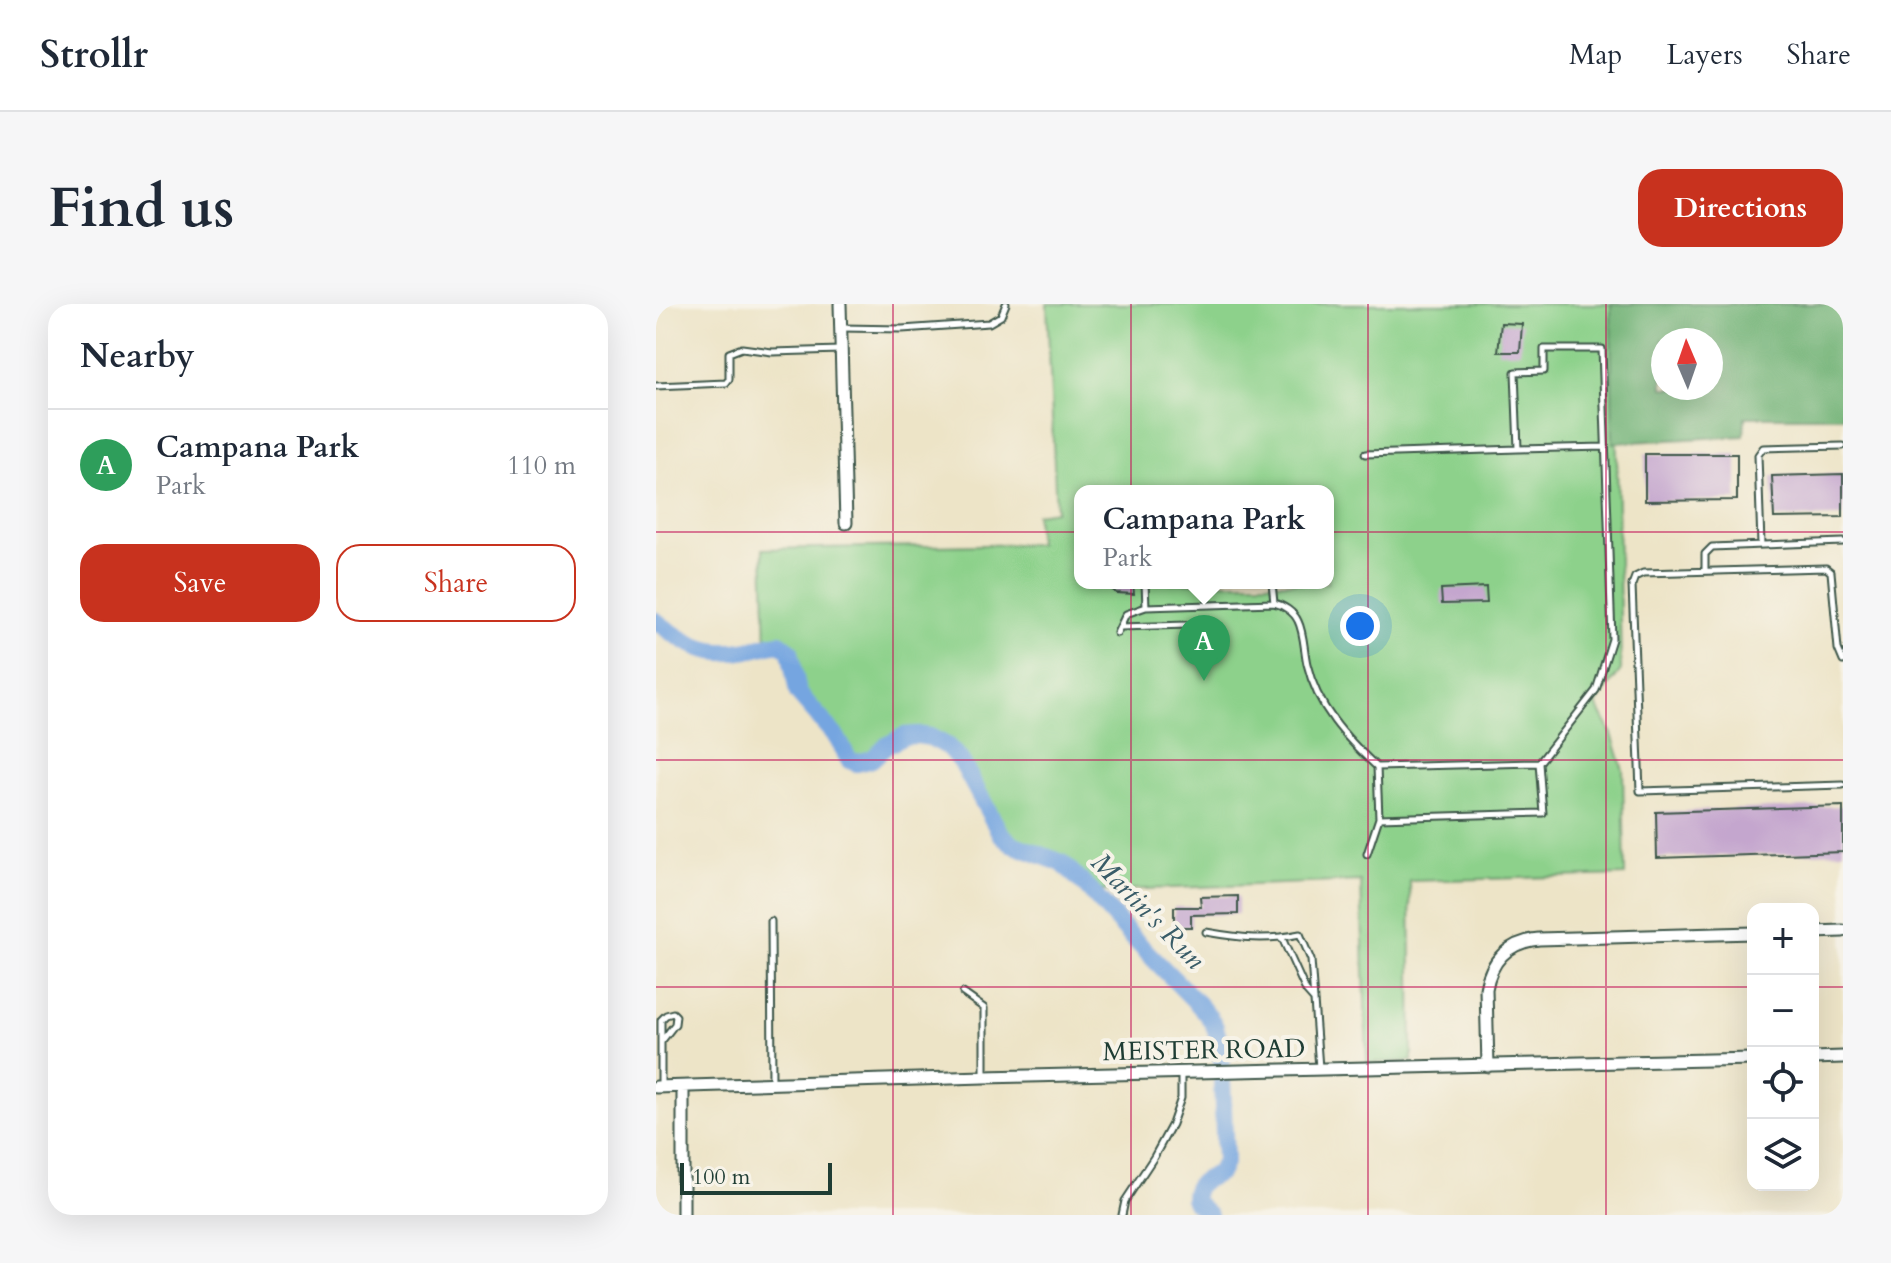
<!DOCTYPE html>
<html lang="en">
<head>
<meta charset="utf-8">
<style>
  body { margin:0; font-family:Cardo,serif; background:#f6f6f7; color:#1f2937 }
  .controls { position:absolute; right:24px; bottom:24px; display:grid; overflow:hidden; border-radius:16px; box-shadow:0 8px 32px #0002 }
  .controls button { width:72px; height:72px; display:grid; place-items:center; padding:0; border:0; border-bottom:2px solid #e0e1e3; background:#fff; color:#1f2937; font:40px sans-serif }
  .compass { position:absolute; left:995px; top:24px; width:72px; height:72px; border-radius:50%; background:#fff; box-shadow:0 8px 32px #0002; rotate:358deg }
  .scale { position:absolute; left:24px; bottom:20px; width:152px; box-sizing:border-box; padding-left:8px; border:4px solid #1f3d34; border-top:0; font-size:22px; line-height:28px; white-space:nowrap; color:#1f3d34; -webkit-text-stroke:6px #f7f3e8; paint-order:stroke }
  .you { position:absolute; left:704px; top:322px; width:28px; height:28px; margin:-20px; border:6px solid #fff; border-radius:50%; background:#1a73e8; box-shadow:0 0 0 12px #1a73e833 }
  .badge { display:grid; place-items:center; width:52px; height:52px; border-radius:50%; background:#c8321e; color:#fff; font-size:26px; font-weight:700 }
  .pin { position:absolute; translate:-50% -66px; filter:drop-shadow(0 2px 4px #0008) }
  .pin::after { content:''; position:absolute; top:42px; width:28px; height:24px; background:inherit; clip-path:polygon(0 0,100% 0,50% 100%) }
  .popup { position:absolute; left:418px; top:181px; width:260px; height:104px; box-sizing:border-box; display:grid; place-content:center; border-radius:16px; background:#fff; filter:drop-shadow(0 2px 6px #0005); font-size:26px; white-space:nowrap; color:#747a83 }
  .popup b { font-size:30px; color:#1f2937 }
  .popup::after { content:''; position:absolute; left:50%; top:100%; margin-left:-16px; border:16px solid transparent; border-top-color:#fff }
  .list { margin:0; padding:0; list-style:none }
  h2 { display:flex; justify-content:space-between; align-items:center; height:104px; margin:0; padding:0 32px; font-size:34px }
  h2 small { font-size:26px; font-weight:400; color:#747a83 }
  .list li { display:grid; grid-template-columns:52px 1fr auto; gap:24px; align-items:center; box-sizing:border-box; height:112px; padding:0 32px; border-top:2px solid #e0e1e3 }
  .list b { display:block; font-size:30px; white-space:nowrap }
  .list p { margin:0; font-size:26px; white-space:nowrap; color:#747a83 }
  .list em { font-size:26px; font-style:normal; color:#747a83 }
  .actions { display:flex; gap:16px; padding:24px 32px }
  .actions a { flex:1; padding:18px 0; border:2px solid #c8321e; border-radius:24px; text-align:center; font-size:28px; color:#c8321e }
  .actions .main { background:#c8321e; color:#fff }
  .icon { flex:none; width:44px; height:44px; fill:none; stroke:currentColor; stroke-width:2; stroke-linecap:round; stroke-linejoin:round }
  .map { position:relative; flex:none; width:1187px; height:911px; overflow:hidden; border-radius:24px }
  header { display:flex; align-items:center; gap:48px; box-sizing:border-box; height:112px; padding:0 40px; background:#fff; border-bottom:2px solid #e0e1e3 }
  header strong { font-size:38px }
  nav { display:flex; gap:44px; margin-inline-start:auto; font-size:28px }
  .intro { display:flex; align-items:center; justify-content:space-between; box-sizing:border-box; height:192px; padding:0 48px }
  h1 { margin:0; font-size:56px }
  .button { padding:20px 36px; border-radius:24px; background:#c8321e; color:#fff; font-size:28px; font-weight:700 }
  main { display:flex; gap:48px; padding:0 48px }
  aside { flex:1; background:#fff; border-radius:24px; box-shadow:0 8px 32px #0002 }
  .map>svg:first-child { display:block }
</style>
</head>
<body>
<header>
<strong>Strollr</strong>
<nav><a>Map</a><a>Layers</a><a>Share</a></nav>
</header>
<div class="intro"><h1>Find us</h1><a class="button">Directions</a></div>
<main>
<aside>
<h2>Nearby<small></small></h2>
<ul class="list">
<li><span class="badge" style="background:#2e9e5b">A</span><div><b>Campana Park</b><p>Park</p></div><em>110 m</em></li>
</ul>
<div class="actions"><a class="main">Save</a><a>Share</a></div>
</aside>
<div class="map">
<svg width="1187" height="911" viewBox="0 0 1187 911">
  <rect width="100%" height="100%" fill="#f7f3e8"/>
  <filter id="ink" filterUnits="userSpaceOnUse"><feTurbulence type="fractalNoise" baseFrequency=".0125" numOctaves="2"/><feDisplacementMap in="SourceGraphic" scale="16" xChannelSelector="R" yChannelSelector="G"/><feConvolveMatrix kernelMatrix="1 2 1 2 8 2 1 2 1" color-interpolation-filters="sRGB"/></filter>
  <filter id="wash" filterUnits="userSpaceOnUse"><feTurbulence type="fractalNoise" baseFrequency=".006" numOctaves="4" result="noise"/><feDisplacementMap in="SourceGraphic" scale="32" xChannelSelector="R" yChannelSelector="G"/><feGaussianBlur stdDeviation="1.8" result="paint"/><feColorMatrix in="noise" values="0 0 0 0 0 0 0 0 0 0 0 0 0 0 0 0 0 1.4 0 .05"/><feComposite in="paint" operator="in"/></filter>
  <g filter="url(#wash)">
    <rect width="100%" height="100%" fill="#ede4c7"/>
    <!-- green -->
    <path fill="#8dd18b" stroke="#568760" stroke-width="2" fill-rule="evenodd" d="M391,0H958L965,366L940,400L956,430L967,466L969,571L754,577L756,757L711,759L705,577L435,587L406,559L356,540L344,529L305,457L291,442L274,433L260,431L248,432L230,442L216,455L201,459L193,456L181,434L142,389L134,347L124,339L110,341L107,245L382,240L380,210L400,207ZM424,187H672V279H424Z"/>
    <!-- forest -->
    <path fill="#72b377" stroke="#487856" stroke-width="2" fill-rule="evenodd" d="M955,0H1187V113H1089L1088,132L957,139ZM1007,36H1055V84H1007Z"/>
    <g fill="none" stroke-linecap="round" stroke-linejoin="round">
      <!-- river -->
      <path stroke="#75a5e0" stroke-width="18" d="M0,317C31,341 53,354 93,346C103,344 113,340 124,339L134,347L142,389L181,434L193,456L201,459L216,455L230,442L248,432L260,431L274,433L291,442L305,457L344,529L356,540L406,559L430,582L478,635L542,700L553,713L559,723L564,741L566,758
        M553,911L538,897C537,877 549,877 564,868L569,857L566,774"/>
    </g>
    <g id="blocks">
      <!-- building -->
      <path fill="#c4a6ce" d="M845,19L866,20L864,48H842Z
        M989,150H1081V196L989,197Z
        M1187,170V213L1118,214L1116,172Z
        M449,279H477L478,290L460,289Z
        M830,283L831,299L786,300L785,285Z
        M1187,502V548L1001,554L1000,508Z
        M582,592V610L535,611V623H518V603H545L544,593Z"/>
    </g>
  </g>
  <g filter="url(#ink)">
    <use href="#blocks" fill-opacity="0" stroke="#3e564a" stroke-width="2"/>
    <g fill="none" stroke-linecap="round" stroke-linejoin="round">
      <defs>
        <path id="service" d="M186,24L246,25L333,19L345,12L350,0
          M0,82L70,79L73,75V49L86,44L116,48L185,46
          M709,150L862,145
          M1105,241L1102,151L1107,144L1187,142
          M1049,267V250L1056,243L1187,238
          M489,279L490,303L618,299C627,301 638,308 642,317C648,329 648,347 651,360C661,403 690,434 721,463
          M616,279L618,299
          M464,323L532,321
          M461,329L470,310L490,303
          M1187,357L1182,345L1175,268L1170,264L987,269L979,273L976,281L984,487L1187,481
          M723,514L721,463L883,459
          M711,550L723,514L887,509L883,459L940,386L956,335L946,45H888V67L859,68L862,145L949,143
          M115,617L116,779
          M550,628C584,634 610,637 644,630L655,656L663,764
          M626,634L650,687L658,696
          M307,689L328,704V773
          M5,782V716L10,711L17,709L20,712L19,720L5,738
          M466,911L469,897L498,853L516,820L525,794V768"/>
        <path id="minor" d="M184,0L190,219
          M1157,628L1187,627
          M1157,754L1187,753
          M832,762L830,685C835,656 853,638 883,635L1097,629
          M0,783L328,773L1097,755
          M27,783V911"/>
      </defs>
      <!-- service casing -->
      <use href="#service" stroke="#3e564a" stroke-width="9"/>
      <!-- minor casing -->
      <use href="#minor" stroke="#3e564a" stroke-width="15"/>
      <!-- service -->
      <use href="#service" stroke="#fff" stroke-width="5"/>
      <!-- minor -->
      <use href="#minor" stroke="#fff" stroke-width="11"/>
    </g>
  </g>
  <!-- grid -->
  <path fill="none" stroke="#c2185b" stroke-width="2" stroke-opacity="0.55" d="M237,0V911M475,0V911M712,0V911M950,0V911M0,228H1187M0,456H1187M0,683H1097M1157,683H1187"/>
  <g text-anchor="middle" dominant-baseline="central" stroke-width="8" stroke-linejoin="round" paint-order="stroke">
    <!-- street labels -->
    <g font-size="26" fill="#1f3d34" stroke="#f7f3e8">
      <text transform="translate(548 746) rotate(-1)">MEISTER ROAD</text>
    </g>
    <!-- water labels -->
    <g font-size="28" font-style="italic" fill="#395c68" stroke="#f7f3e8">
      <text transform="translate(492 607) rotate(46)">Martin's Run</text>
    </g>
  </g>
</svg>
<div class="controls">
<button>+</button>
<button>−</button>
<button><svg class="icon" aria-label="locate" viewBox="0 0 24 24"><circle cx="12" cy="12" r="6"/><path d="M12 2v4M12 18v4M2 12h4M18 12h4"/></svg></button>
<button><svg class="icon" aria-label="layers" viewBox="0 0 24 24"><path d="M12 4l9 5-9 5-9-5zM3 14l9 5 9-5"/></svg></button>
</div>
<svg class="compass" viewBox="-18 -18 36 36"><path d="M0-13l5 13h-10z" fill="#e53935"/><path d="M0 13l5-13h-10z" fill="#747a83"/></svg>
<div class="scale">100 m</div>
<div class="you"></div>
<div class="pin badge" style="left:548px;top:377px;background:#2e9e5b">A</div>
<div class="popup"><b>Campana Park</b>Park</div>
</div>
</main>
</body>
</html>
